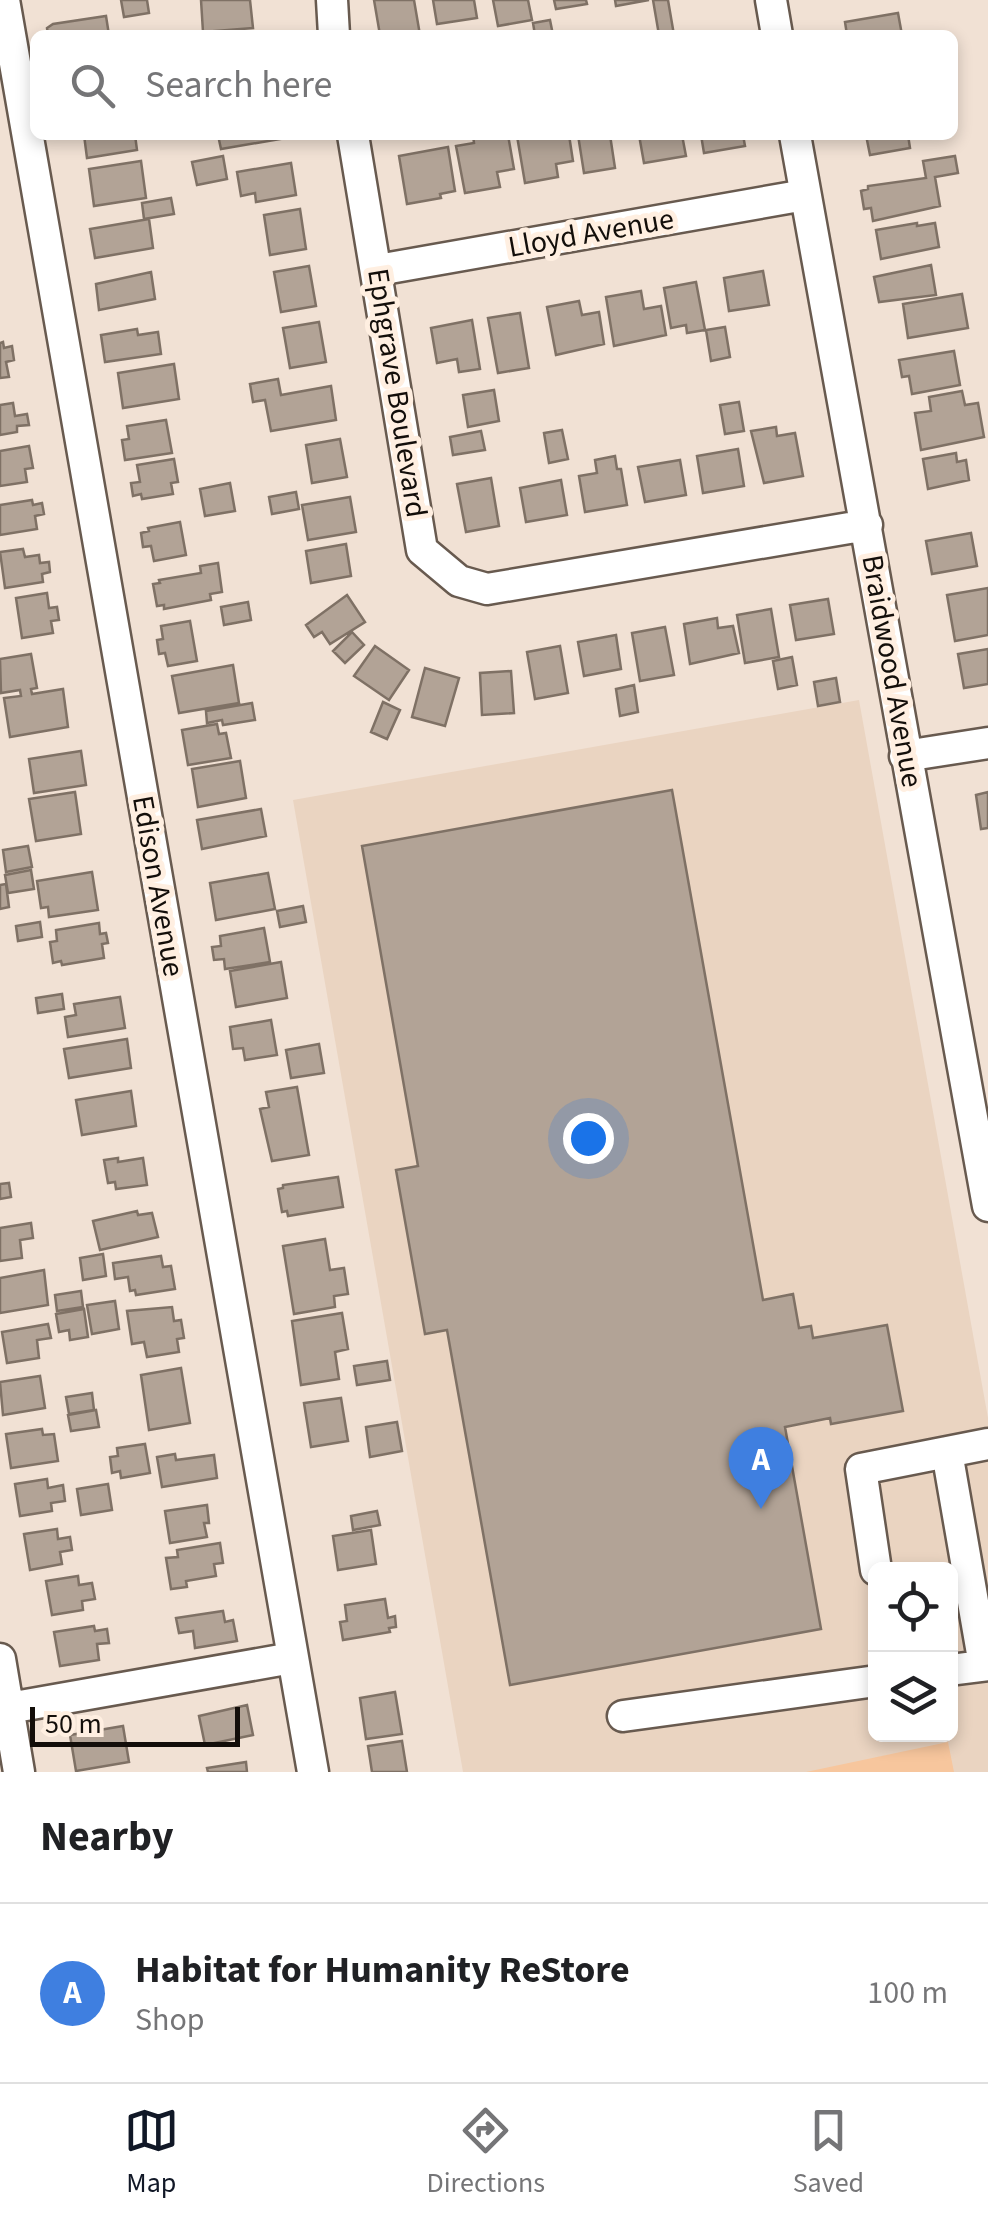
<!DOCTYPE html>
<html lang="en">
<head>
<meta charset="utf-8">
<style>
  body { margin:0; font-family:"Source Sans 3",sans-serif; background:#f2f2f2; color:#202124 }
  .controls { position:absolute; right:30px; bottom:30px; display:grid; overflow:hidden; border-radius:15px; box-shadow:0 5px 15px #0003 }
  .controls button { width:90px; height:90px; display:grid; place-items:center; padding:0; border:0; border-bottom:2px solid #e0e0e0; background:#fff; color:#202124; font:50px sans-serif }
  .scale { position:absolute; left:30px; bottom:25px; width:210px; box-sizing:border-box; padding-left:10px; border:5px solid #130e0a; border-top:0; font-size:28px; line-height:35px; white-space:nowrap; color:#130e0a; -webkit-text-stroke:8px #ffefe1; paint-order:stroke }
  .you { position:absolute; left:588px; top:1138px; width:35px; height:35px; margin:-25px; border:8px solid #fff; border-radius:50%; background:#1a73e8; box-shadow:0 0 0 15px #1a73e833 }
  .badge { display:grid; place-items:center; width:65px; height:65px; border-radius:50%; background:#111827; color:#fff; font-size:32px; font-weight:700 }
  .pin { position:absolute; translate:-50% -82px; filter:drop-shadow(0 2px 5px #0008) }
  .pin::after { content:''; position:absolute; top:52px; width:35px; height:30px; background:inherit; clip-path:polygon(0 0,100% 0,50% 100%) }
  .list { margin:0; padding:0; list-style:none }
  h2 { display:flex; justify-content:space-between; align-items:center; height:130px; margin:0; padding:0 40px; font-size:42px }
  h2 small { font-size:32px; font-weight:400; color:#757577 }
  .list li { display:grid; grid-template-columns:65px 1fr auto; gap:30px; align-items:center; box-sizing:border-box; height:180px; padding:0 40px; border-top:2px solid #e0e0e0 }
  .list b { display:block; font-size:38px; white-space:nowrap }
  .list p { margin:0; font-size:32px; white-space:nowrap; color:#757577 }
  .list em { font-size:32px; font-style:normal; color:#757577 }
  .icon { flex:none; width:55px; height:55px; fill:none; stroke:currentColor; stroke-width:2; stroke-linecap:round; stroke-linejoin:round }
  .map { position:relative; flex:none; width:988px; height:1772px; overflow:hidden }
  .search { position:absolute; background:#fff; box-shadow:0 5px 15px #0003; left:30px; right:30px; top:30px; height:110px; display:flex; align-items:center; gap:25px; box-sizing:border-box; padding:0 35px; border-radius:15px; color:#757577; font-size:38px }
  .sheet { height:310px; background:#fff }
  nav { display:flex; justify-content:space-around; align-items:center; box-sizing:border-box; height:140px; border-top:2px solid #e0e0e0; background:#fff; font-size:28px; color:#757577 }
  nav a { display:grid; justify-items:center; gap:5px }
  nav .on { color:#111827 }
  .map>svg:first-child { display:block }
</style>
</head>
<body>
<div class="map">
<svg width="988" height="1772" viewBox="0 0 988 1772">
  <rect width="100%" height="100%" fill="#f1e1d4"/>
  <!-- built -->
  <path fill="#ead4c1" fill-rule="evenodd" d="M859,700L988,1418V1772H463L293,800ZM876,1570H950V1734H876Z"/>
  <!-- green -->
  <path fill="#f7c69d" d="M948,1742L954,1772H806Z"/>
  <!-- building -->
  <path fill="#b2a396" stroke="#7f7165" stroke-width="2.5" d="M121,0H147L149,13L124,17Z
    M201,0H250L253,28L203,32Z
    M374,0H414L420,35H380Z
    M433,0H474L477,18L437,24Z
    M493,0H528L532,20L498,26Z
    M554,0H586L587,4L556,9Z
    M615,0H649L616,6Z
    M653,0H668L674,35H659Z
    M898,13L902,35H847L845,22Z
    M106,16L109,35H48L47,28L53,24Z
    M550,20L553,35H535L533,23Z
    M84,135H135L137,150L87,158Z
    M218,135H285L286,138L221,149Z
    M473,135H508L514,169L497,172L500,187L465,193L456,146L474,143Z
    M569,135L573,161L556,164L558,177L525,183L517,136Z
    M578,135H610L615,168L584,173Z
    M639,135H682L686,156L644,163Z
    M701,135H743L745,146L704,153Z
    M866,135H908L910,148L870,155Z
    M448,147L455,191L440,194L441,198L407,204L399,156Z
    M223,156L227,179L197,185L192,162Z
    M955,156L958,173L935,177L940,206L873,221L871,208L864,209L861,191L868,189V186L926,178L923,161Z
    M141,161L146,198L94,206L89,169Z
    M291,163L296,195L256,202L255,193L241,196L237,172Z
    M171,198L174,214L144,219L142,203Z
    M300,209L306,249L270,255L264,215Z
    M149,219L153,248L95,258L90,229Z
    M917,223V226L935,223L939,247L881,259L876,230Z
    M931,265L936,295L879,302L874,277Z
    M309,266L316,306L281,312L274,272Z
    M763,271L769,305L729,311L724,278Z
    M151,272L155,299L99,310L96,284Z
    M696,282L705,330L687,333L686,325L671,328L664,288Z
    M641,291L644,309L661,306L666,335L614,346L606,297Z
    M962,294L968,328L908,338L903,304Z
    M579,301L582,315L599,312L604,344L556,355L547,307Z
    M520,313L529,368L498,373L488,318Z
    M472,320L480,369L459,372L457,359L437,363L431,328Z
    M319,322L326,362L290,368L283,328Z
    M725,327L730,357L711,361L706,330Z
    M137,329L138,335L158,332L161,354L105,362L101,335Z
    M3,342L4,348L12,346L14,360L6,362L9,377L0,378V343Z
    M954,351L960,385L912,394L909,376L902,377L899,360Z
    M174,364L179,399L123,408L118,373Z
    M278,379L281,395L331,386L336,420L271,431L265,400L253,402L250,384Z
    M494,390L499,421L468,427L463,395Z
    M962,391L965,405L978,403L984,437L921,450L915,413L931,411L929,397Z
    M739,402L744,431L725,434L720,405Z
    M13,403L15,416L27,414L29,425L17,426V432L0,435V405Z
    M166,420L172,453L125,460L122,440L129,439L127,426Z
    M776,427L777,436L795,433L803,476L764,483L751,431Z
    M562,430L568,459L549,463L544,433Z
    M481,431L485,450L453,455L450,437Z
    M340,439L347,477L312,483L306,445Z
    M29,446L33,468L25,469L27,482L0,486V451Z
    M738,449L744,486L703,493L697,456Z
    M956,453L957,462L966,460L969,480L928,489L923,459Z
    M615,456L617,469H621L627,505L585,512L579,476L597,473L595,460Z
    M174,459L178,482L171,483L173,494L142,499L141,494L133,496L131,483L140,482L137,465Z
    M680,460L686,495L645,502L638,467Z
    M491,478L499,526L466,532L457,484Z
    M561,480L567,515L526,522L520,488Z
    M230,483L235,511L205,516L200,489Z
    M296,492L299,509L272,514L269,497Z
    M350,497L356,532L308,540L302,505Z
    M32,500L33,505L42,503L44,514L35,516L37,529L0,535V505Z
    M180,522L186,555L154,561L151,546L143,547L141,533L149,531L148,528Z
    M971,533L977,566L932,574L926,541Z
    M346,544L351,576L311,583L306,551Z
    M23,549L25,557L39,555L40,563L49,562L50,572L42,574L43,582L5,588L0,552Z
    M218,563L222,592L210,594L211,600L164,609V605L157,606L153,584L160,583L159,580L201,573L200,566Z
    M988,588V635L955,641L947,595Z
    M47,593L49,608L57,607L59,620L51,621L53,633L22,638L16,598Z
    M347,595L365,622L330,644L322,632L314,637L306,625Z
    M828,599L834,634L796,640L790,605Z
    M248,602L251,620L224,625L221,607Z
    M771,609L779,657L745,663L737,615Z
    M717,618L718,628L733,626L739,653L690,664L684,624Z
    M190,621L197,661L168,666L165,653L159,654L157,640L163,639L161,626Z
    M665,627L674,675L640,681L632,633Z
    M352,632L364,645L345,663L333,651Z
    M616,635L621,669L584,676L578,642Z
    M375,646L409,670L389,700L354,676Z
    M560,646L568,693L535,699L527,652Z
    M988,649V684L964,688L958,654Z
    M31,654L37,688L31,689L32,694L63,689L68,727L10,737L4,698L21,696L20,690L1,693L0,659Z
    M792,657L797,685L778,689L773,661Z
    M233,665L239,703L179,713L172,676Z
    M425,668L459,678L445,726L412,717Z
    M511,671L514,713L482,715L480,673Z
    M836,678L840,702L818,706L814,682Z
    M634,685L638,712L620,716L616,689Z
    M383,702L400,710L387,739L371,732Z
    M252,703L255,720L223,725L222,720L207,723L206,711Z
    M217,724L219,734L226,733L231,758L188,765L182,730Z
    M81,751L86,785L34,793L29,759Z
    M240,761L246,798L198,807L192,769Z
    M672,790L763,1300L793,1294L799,1328L811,1326L813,1338L887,1325L903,1411L831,1424L830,1418L785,1427L821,1629L510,1685L447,1330L425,1334L396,1170L418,1166L362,846Z
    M75,792L81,834L36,841L29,799Z
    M988,792V828L981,829L976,795Z
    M261,809L266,836L202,849L197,820Z
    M28,846L32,867L6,872L3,850Z
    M31,870L34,889L8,893L5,875Z
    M92,872L98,910L49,917L48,907L41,908L37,881Z
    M268,873L275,909L216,920L210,883Z
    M6,884L9,907L0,909V885Z
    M303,906L306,922L280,927L277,911Z
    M40,922L42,937L18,941L16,926Z
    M99,923L100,934L106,933L108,943L102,944L104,958L62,965L61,961L53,963L50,942L57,941L56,930Z
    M264,928L270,962L225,969L224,959L214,960L212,947L221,946L220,936Z
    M281,962L287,998L236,1007L230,971Z
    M62,994L64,1009L38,1013L36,998Z
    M120,997L125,1028L68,1037L65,1017L76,1015L74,1004Z
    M271,1020L277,1055L245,1060L243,1048L233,1049L230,1027Z
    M127,1039L131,1068L69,1078L64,1049Z
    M319,1044L324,1073L291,1078L286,1050Z
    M297,1087L309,1155L272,1161L260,1109L269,1107L266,1092Z
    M131,1091L136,1126L82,1135L76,1100Z
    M118,1158V1162L143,1158L147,1185L116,1189L115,1182L108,1183L104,1160Z
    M338,1177L343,1207L288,1216L287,1211L282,1212L278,1189L283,1188V1185Z
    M9,1183L11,1197L0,1199V1184Z
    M137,1211L138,1215L152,1213L158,1237L100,1250L93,1221Z
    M31,1223L33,1238L20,1240L22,1258L0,1261V1228Z
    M325,1239L330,1270L344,1268L348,1294L334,1296L335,1307L294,1314L283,1246Z
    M103,1254L106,1276L83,1280L80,1258Z
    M161,1256L163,1267L171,1266L175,1289L136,1295L135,1290L130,1291L128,1277L115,1279L113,1263Z
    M44,1270L48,1305L0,1313V1278Z
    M81,1291L83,1307L57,1311L55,1295Z
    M115,1301L119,1329L92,1334L87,1305Z
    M172,1307L174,1321L181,1320L184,1338L177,1339L179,1352L147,1357L144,1342L132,1344L127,1311Z
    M84,1309L88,1337L70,1340L69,1330L59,1332L56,1314Z
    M342,1313L348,1349L335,1352L339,1379L301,1385L292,1321Z
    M48,1324L51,1338L37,1340L39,1358L7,1363L2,1332Z
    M387,1361L390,1380L357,1385L354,1366Z
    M181,1368L190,1423L149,1430L141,1375Z
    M40,1376L45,1408L3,1415L0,1382Z
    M92,1393L94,1410L69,1414L66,1397Z
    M341,1398L348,1441L311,1447L304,1403Z
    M96,1410L99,1427L71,1431L68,1415Z
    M397,1422L402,1451L370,1457L366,1427Z
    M42,1429L43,1435L54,1434L58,1461L11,1468L6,1434Z
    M145,1444L150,1473L121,1478L120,1471L112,1473L110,1457L118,1456L117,1448Z
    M175,1454L176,1460L214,1455L217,1478L162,1487L157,1457Z
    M47,1479L48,1488L63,1485L65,1501L51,1503L52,1511L20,1516L15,1484Z
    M108,1484L112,1510L81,1515L77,1489Z
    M207,1505L209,1523H204L207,1537L170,1543L165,1511Z
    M377,1511L380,1525L353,1530L351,1516Z
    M57,1529L58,1539L70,1537L72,1550L60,1552L62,1564L30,1570L24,1534Z
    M371,1530L376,1564L338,1570L333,1536Z
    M220,1543L223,1563L214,1564L216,1576L186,1581L187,1587L171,1589L166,1558L178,1557L177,1550Z
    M78,1576L79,1585L92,1583L95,1599L82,1601L83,1610L52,1615L46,1581Z
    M385,1599L388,1618L395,1616L396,1627L389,1628L390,1632L343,1640L340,1622L347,1621L345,1605Z
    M223,1611L225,1622L233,1620L237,1641L195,1648L193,1631L179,1633L176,1618Z
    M94,1626L95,1631L107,1629L109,1643L97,1644L99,1660L60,1666L54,1632Z
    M395,1692L402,1734L366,1739L360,1698Z
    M247,1705L253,1735L205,1745L199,1716Z
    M123,1726L129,1762L76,1771L70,1735Z
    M402,1741L407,1772H372L368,1746Z
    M246,1762L247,1772H208L207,1768Z"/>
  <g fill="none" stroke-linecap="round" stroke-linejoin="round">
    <defs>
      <path id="minor" d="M4,0L313,1772
        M332,0L334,35
        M771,0L777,35
        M353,135L422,550L459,581L487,589L867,525
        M795,135L988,1206
        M378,270L805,195
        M905,756L988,743
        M947,1452L984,1665
        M876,1570L861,1469L988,1444
        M0,1659L19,1772
        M950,1670L988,1665
        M9,1708L292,1658
        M623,1716L876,1681"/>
    </defs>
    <!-- minor casing -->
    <use href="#minor" stroke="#685a4f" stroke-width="35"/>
    <!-- minor -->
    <use href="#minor" stroke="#fff" stroke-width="30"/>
  </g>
  <g text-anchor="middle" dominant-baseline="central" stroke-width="10" stroke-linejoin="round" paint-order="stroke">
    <!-- street labels -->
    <g font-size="30" fill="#130e0a" stroke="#ffefe1">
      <text transform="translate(591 233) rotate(-10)">Lloyd Avenue</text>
      <text transform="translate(397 393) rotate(81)">Ephgrave Boulevard</text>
      <text transform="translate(892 671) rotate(80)">Braidwood Avenue</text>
      <text transform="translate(158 886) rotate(80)">Edison Avenue</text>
    </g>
  </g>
</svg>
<div class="controls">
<button><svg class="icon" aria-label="locate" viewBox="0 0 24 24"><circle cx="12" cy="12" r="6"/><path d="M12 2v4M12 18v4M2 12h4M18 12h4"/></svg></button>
<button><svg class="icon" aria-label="layers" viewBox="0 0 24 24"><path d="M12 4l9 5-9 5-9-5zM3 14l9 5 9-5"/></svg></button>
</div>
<div class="scale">50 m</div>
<div class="you"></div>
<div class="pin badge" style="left:761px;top:1509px;background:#3f7fe0">A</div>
<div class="search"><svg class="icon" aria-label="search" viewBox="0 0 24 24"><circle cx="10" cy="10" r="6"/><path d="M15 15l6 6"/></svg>Search here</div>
</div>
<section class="sheet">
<h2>Nearby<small></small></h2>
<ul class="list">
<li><span class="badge" style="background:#3f7fe0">A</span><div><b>Habitat for Humanity ReStore</b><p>Shop</p></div><em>100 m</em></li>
</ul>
</section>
<nav>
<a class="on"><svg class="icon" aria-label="map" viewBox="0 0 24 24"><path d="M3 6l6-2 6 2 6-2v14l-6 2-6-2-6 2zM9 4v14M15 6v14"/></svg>Map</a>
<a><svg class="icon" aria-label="directions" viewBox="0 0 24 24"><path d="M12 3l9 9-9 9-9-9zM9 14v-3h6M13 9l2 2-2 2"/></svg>Directions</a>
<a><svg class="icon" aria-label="saved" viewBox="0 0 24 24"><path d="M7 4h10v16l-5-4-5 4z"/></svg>Saved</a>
</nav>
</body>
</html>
